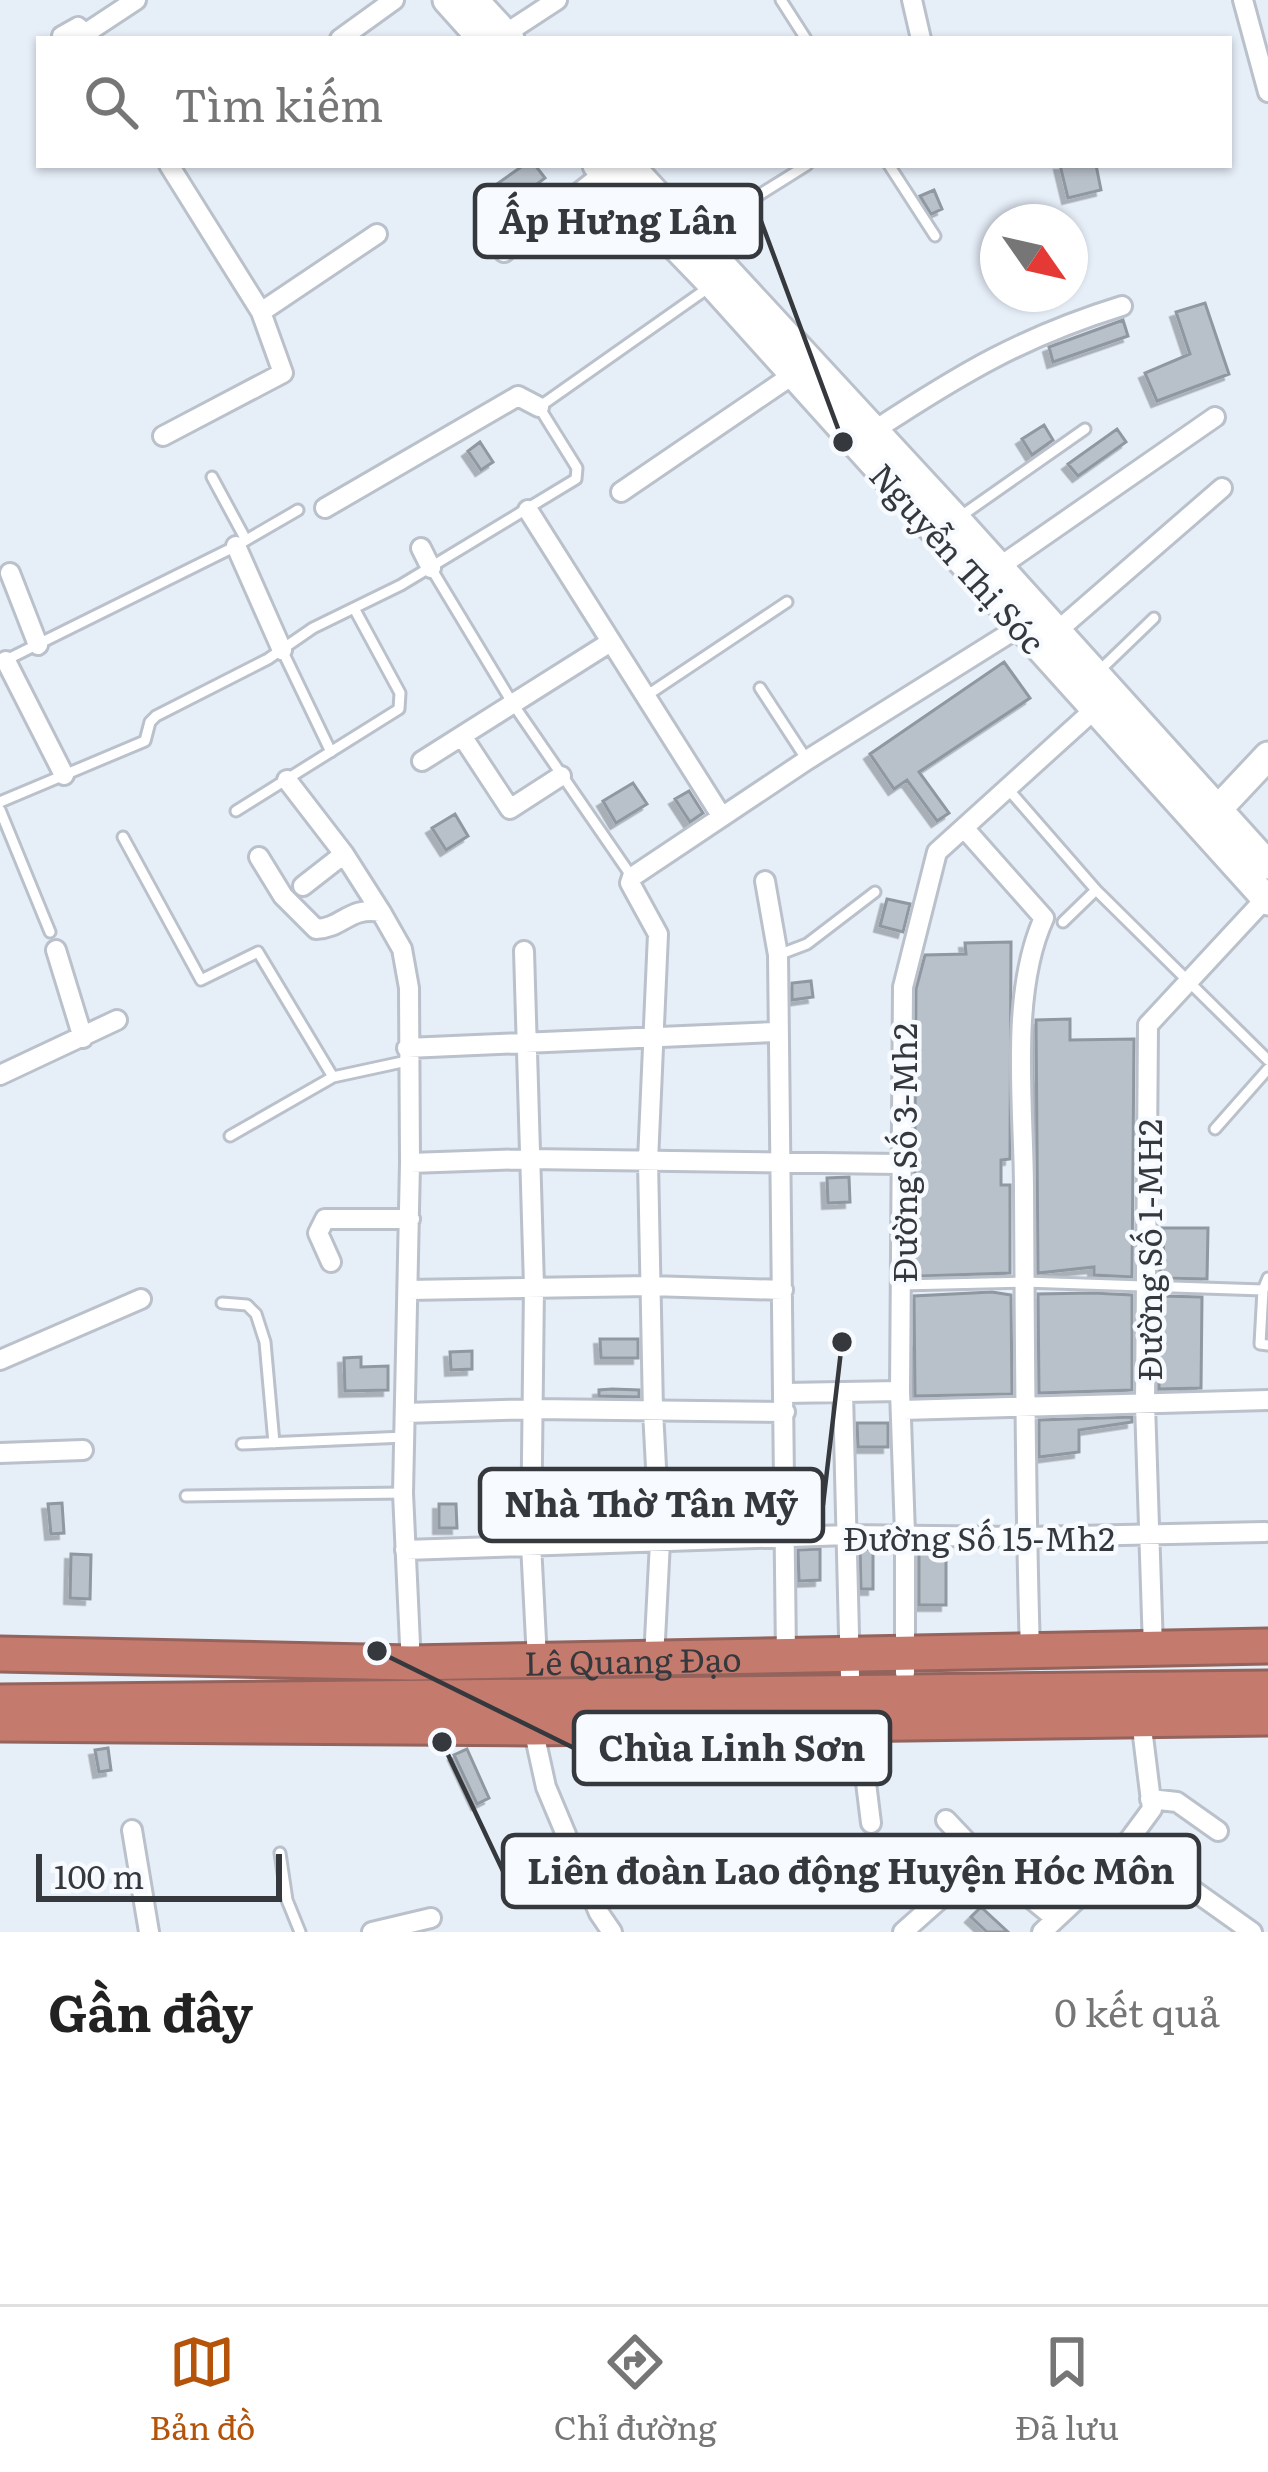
<!DOCTYPE html>
<html lang="vi">
<head>
<meta charset="utf-8">
<style>
  body { margin:0; font-family:Literata,serif; background:#f6f6f6; color:#222 }
  .compass { position:absolute; left:980px; top:204px; width:108px; height:108px; border-radius:50%; background:#fff; box-shadow:0 3px 9px #0004; rotate:124deg }
  .scale { position:absolute; left:36px; bottom:30px; width:246px; box-sizing:border-box; padding-left:12px; border:6px solid #35383c; border-top:0; font-size:33px; line-height:42px; white-space:nowrap; color:#35383c; -webkit-text-stroke:9px #f7fbff; paint-order:stroke }
  .list { margin:0; padding:0; list-style:none }
  h2 { display:flex; justify-content:space-between; align-items:center; height:156px; margin:0; padding:0 48px; font-size:51px }
  h2 small { font-size:39px; font-weight:400; color:#767676 }
  .icon { flex:none; width:66px; height:66px; fill:none; stroke:currentColor; stroke-width:2; stroke-linecap:round; stroke-linejoin:round }
  .map { position:relative; flex:none; width:1268px; height:1932px; overflow:hidden }
  .search { position:absolute; background:#fff; box-shadow:0 3px 9px #0004; left:36px; right:36px; top:36px; height:132px; display:flex; align-items:center; gap:30px; box-sizing:border-box; padding:0 42px; border-radius:0px; color:#767676; font-size:45px }
  .sheet { height:372px; background:#fff }
  nav { display:flex; justify-content:space-around; align-items:center; box-sizing:border-box; height:168px; border-top:3px solid #e0e0e0; background:#fff; font-size:33px; color:#767676 }
  nav a { display:grid; justify-items:center; gap:6px }
  nav .on { color:#b45309 }
  .map>svg:first-child { display:block }
</style>
</head>
<body>
<div class="map">
<svg width="1268" height="1932" viewBox="0 0 1268 1932">
  <defs>
    <filter id="shadow"><feDropShadow dx="-5.5" dy="5.5" stdDeviation="0" flood-color="#0004"/></filter>
  </defs>
  <rect width="100%" height="100%" fill="#e6eef8"/>
  <!-- building -->
  <path fill="#b8c0c9" stroke="#8f97a0" stroke-width="3" filter="url(#shadow)" d="M524,165H535L545,178L508,206L494,186Z
    M1060,165H1096L1101,190L1068,198Z
    M934,190L942,209L931,214L920,196Z
    M1205,303L1229,374L1157,401L1145,373L1190,354L1176,312Z
    M1123,320L1128,336L1053,362L1049,347Z
    M1044,425L1053,440L1032,455L1022,439Z
    M1117,429L1126,442L1078,476L1068,464Z
    M480,442L493,462L481,470L468,451Z
    M1004,662L1030,698L919,772L949,813L937,821L907,780L894,789L870,754Z
    M633,783L647,804L616,823L603,801Z
    M689,791L703,813L690,822L675,799Z
    M455,814L468,836L446,850L432,828Z
    M887,899L910,904L903,932L880,926Z
    M1011,942L1010,1159L1001,1160V1185H1010V1273L921,1276L914,1258L916,989L925,955L966,954L965,943Z
    M811,981L813,997L792,1000V983Z
    M1070,1019V1040L1134,1039L1132,1277L1094,1275V1267L1038,1273L1036,1020Z
    M849,1177L850,1202L828,1203L827,1178Z
    M1162,1228H1208L1207,1279L1160,1278V1258H1164Z
    M992,1292L1011,1295L1012,1394L915,1396L914,1296Z
    M1093,1293L1132,1295V1390L1039,1393L1038,1294Z
    M1159,1296L1202,1297L1201,1388L1159,1389Z
    M600,1339H638V1358H601Z
    M472,1351V1369L451,1370L450,1352Z
    M361,1357V1367L388,1366V1390L345,1391L344,1358Z
    M612,1389L639,1390V1397L599,1396V1390Z
    M1132,1417V1422L1079,1430V1452L1039,1457V1420Z
    M857,1423H888V1447H858Z
    M62,1503L64,1533L51,1534L48,1504Z
    M439,1504H456L457,1528H439Z
    M820,1549V1580L799,1581L798,1550Z
    M873,1549V1589H861L860,1549Z
    M919,1549L946,1550V1605H919Z
    M71,1554L91,1555L90,1599L70,1598Z
    M108,1748L111,1770L99,1772L95,1750Z
    M467,1749L489,1798L477,1804L454,1755Z
    M981,1907L1008,1932H987L971,1917Z"/>
  <g fill="none" stroke-linecap="round" stroke-linejoin="round">
    <defs>
      <path id="lane" d="M781,0L806,39
        M889,165L935,236
        M700,232L807,165
        M212,477L246,540
        M961,516L1085,429
        M431,568L513,704L632,877
        M282,650L331,752
        M4,661L236,546L298,510
        M1098,672L1154,618
        M760,688L807,760
        M643,698L787,602
        M1008,789L1096,890L1268,1060
        M0,802L145,741L150,722L156,716L268,659L313,628L401,585L576,479L577,468L539,407L708,288
        M0,810L50,932
        M236,811L399,709L400,693L355,610
        M123,837L201,980L258,952L333,1077
        M1063,922L1096,890
        M778,955L807,944L875,892
        M1215,1129L1268,1069
        M230,1136L333,1077L407,1061
        M901,1285L1024,1282L1263,1290L1268,1278
        M1263,1290L1260,1344L1268,1345
        M222,1303L247,1305L256,1314L265,1342L274,1443
        M242,1444L405,1437
        M186,1496L403,1493
        M280,1853L287,1900L300,1932"/>
      <path id="street" d="M912,0L921,39
        M1243,0L1268,92
        M86,33L136,0
        M505,34L557,0
        M62,36L78,27L91,39
        M340,39L394,0
        M169,165L261,312
        M504,252L604,173
        M875,430C962,373 1022,337 1122,306
        M163,436L283,373L261,312L377,234
        M621,492L794,374
        M325,508L518,396L539,407
        M528,510L722,817
        M236,546L282,650
        M421,548L431,568
        M999,567L1215,417
        M10,573L38,645
        M1056,632L1222,488
        M6,661L64,775
        M462,736L510,809L561,776
        M422,761L609,643
        M287,780L344,854L381,912L402,949L409,988L410,1163L403,1493L411,1666
        M965,829L1044,918C1009,994 1024,1107 1024,1190C1025,1344 1025,1496 1030,1650
        M259,857L283,896L316,929C343,928 349,906 381,912
        M765,881L778,955L786,1657
        M303,886L344,854
        M56,950L83,1038
        M524,951L534,1286L531,1544L537,1660
        M407,1048L776,1032
        M0,1075L117,1020
        M410,1163L528,1159L900,1164
        M331,1262L318,1233L325,1219H410
        M408,1290L650,1286L783,1290
        M0,1360L141,1299
        M785,1393L900,1391
        M843,1393L850,1675
        M902,1410L1268,1400
        M405,1413L534,1409L785,1412
        M0,1453L83,1450
        M405,1550L847,1535L1027,1537L1265,1532
        M1153,1648L1145,1404L1148,1025L1266,898
        M654,1659L660,1542L653,1411L648,1161L658,934L630,883L632,877L807,760L1021,626
        M905,1673V1534L900,1391L903,987L937,852L1095,709
        M859,1726L871,1823
        M533,1728L546,1787L599,1913L612,1932
        M1150,1799L1177,1802L1218,1831
        M946,1820L984,1860
        M132,1830L149,1932
        M1127,1843L1252,1932
        M372,1932L431,1918
        M903,1932L984,1860L1056,1919
        M1042,1932L1104,1874L1152,1809L1141,1720"/>
      <path id="secondary" d="M447,0L482,39
        M474,0L510,39
        M597,165L713,285L1268,901
        M629,165L956,519L1268,865
        M1205,823L1268,756"/>
      <g id="highway">
        <path id="s1" d="M0,1654L411,1663L1268,1646"/>
        <path d="M0,1702L1268,1688"/>
        <path d="M0,1724L533,1728L1268,1718"/>
      </g>
    </defs>
    <!-- lane casing -->
    <use href="#lane" stroke="#bac1cb" stroke-width="15"/>
    <!-- street casing -->
    <use href="#street" stroke="#bac1cb" stroke-width="24"/>
    <!-- secondary casing -->
    <use href="#secondary" stroke="#bac1cb" stroke-width="33"/>
    <!-- highway casing -->
    <use href="#highway" stroke="#93635c" stroke-width="39"/>
    <!-- lane -->
    <use href="#lane" stroke="#fff" stroke-width="9"/>
    <!-- street -->
    <use href="#street" stroke="#fff" stroke-width="18"/>
    <!-- secondary -->
    <use href="#secondary" stroke="#fff" stroke-width="27"/>
    <!-- highway -->
    <use href="#highway" stroke="#c57a6e" stroke-width="33"/>
  </g>
  <g text-anchor="middle" dominant-baseline="central" stroke-width="9" stroke-linejoin="round" paint-order="stroke">
    <!-- street labels -->
    <g font-size="33" fill="#35383c" stroke="#f7fbff">
      <text transform="translate(959 557) rotate(48)">Nguyễn Thị Sóc</text>
      <text transform="translate(902 1153) rotate(-90)">Đường Số 3-Mh2</text>
      <text transform="translate(1147 1250) rotate(-90)">Đường Số 1-MH2</text>
      <text x="979" y="1536">Đường Số 15-Mh2</text>
      <text stroke="none"><textPath href="#s1" startOffset="633">Lê Quang Đạo</textPath></text>
    </g>
  </g>
  <!-- callouts -->
  <path fill="none" stroke="#35383c" stroke-width="4.5" d="M843 442L761 221M842 1342L823 1505M377 1651L574 1748M442 1742L503 1871"/>
  <g fill="#35383c" stroke="#f7fbff" stroke-width="4.5">
    <circle cx="843" cy="442" r="12"/>
    <circle cx="842" cy="1342" r="12"/>
    <circle cx="377" cy="1651" r="12"/>
    <circle cx="442" cy="1742" r="12"/>
  </g>
  <g fill="#f7fbff" stroke="#35383c" stroke-width="4.5">
    <rect x="475" y="185" width="286" height="72" rx="12"/>
    <rect x="480" y="1469" width="343" height="72" rx="12"/>
    <rect x="574" y="1712" width="316" height="72" rx="12"/>
    <rect x="503" y="1835" width="696" height="72" rx="12"/>
  </g>
  <g font-size="36" text-anchor="middle" font-weight="bold" fill="#35383c">
    <text x="618" y="234">Ấp Hưng Lân</text>
    <text x="651" y="1517">Nhà Thờ Tân Mỹ</text>
    <text x="732" y="1761">Chùa Linh Sơn</text>
    <text x="851" y="1884">Liên đoàn Lao động Huyện Hóc Môn</text>
  </g>
</svg>
<svg class="compass" viewBox="-18 -18 36 36"><path d="M0-13l5 13h-10z" fill="#e53935"/><path d="M0 13l5-13h-10z" fill="#767676"/></svg>
<div class="scale">100 m</div>
<div class="search"><svg class="icon" aria-label="search" viewBox="0 0 24 24"><circle cx="10" cy="10" r="6"/><path d="M15 15l6 6"/></svg>Tìm kiếm</div>
</div>
<section class="sheet">
<h2>Gần đây<small>0 kết quả</small></h2>
<ul class="list">
</ul>
</section>
<nav>
<a class="on"><svg class="icon" aria-label="map" viewBox="0 0 24 24"><path d="M3 6l6-2 6 2 6-2v14l-6 2-6-2-6 2zM9 4v14M15 6v14"/></svg>Bản đồ</a>
<a><svg class="icon" aria-label="directions" viewBox="0 0 24 24"><path d="M12 3l9 9-9 9-9-9zM9 14v-3h6M13 9l2 2-2 2"/></svg>Chỉ đường</a>
<a><svg class="icon" aria-label="saved" viewBox="0 0 24 24"><path d="M7 4h10v16l-5-4-5 4z"/></svg>Đã lưu</a>
</nav>
</body>
</html>
